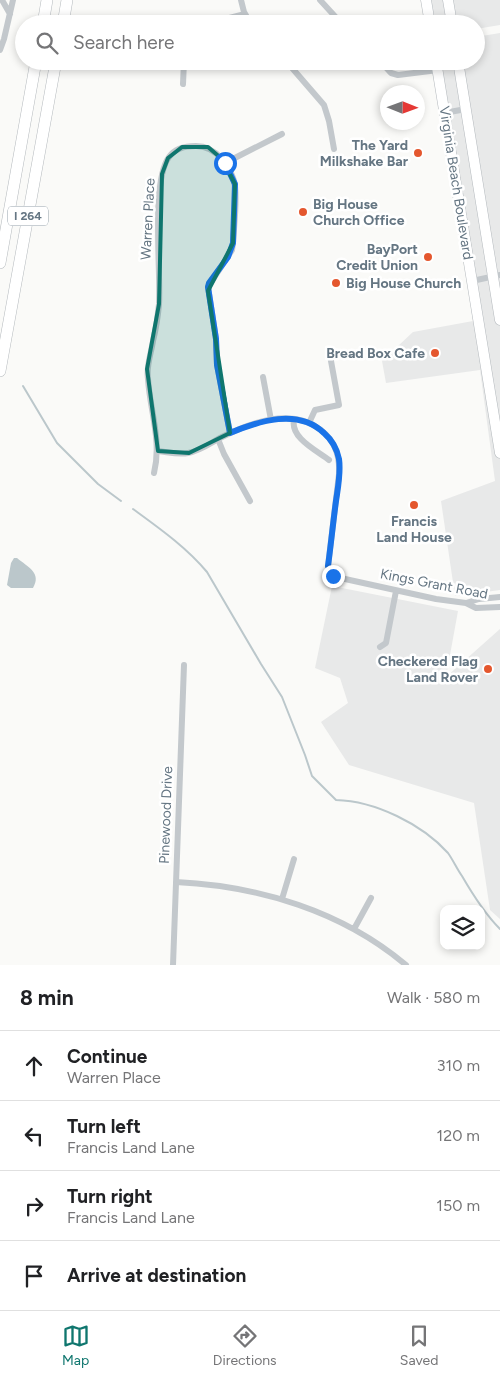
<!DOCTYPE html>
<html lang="en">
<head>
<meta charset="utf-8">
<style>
  body { margin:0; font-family:Figtree,sans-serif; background:#f6f6f6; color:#202124 }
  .controls { position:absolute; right:15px; bottom:15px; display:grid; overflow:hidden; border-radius:10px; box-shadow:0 2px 8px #0003 }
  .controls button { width:45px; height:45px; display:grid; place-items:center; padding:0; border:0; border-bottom:1px solid #e0e0e0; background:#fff; color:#202124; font:25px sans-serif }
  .compass { position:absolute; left:380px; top:85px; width:45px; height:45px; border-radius:50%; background:#fff; box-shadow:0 2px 8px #0003; rotate:91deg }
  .stop { position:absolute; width:15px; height:15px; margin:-11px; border:4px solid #1a73e8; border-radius:50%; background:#fff }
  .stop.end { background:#1a73e8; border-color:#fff; box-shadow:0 1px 5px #0008 }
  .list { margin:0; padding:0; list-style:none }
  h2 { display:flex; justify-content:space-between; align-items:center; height:65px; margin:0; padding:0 20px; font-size:21px }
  h2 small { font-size:16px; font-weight:400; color:#757577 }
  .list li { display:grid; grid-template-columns:32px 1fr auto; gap:15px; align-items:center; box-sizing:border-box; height:70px; padding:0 20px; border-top:1px solid #e0e0e0 }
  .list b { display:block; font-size:19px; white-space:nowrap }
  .list p { margin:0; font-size:16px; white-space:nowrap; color:#757577 }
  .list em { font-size:16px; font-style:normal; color:#757577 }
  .icon { flex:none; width:28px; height:28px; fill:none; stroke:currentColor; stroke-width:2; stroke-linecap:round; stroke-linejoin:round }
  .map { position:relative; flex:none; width:500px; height:965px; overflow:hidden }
  .search { position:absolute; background:#fff; box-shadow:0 2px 8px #0003; left:15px; right:15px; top:15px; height:55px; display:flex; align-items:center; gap:12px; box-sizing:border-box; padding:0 18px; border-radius:28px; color:#757577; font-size:19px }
  .sheet { height:345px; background:#fff }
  nav { display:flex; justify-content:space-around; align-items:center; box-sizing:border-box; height:70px; border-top:1px solid #e0e0e0; background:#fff; font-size:14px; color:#757577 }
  nav a { display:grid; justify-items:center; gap:2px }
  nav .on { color:#0f766e }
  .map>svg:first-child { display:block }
</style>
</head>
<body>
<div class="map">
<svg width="500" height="965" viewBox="0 0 500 965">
  <rect width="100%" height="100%" fill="#fafaf8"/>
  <!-- built -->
  <path fill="#e8e9e9" d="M430,0H500V25L476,29V24H433Z
    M500,33V590L455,596L441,501L495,481L480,370L386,383L382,361L413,332L473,321L438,61H476V37Z
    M332,586L458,611L446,677L500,629V919L490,910L474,803L349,765L321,722L348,703L340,678L315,668Z"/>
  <!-- water -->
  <path fill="#bbc7cb" d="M14,558H17C28,567 42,573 33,588H11L7,585L11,563Z"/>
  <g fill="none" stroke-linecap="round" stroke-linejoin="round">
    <!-- stream -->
    <path stroke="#bbc7cb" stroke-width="2" d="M23,386L57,443L98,484L121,501
      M133,509C159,528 186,547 207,572L261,664L282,697L305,755L312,776L336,800C375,801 422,824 448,853C453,860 457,869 462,876C473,895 485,914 500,929"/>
    <defs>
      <path id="primary" d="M426,0L430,24
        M448,0L452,24
        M436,61L500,453
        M458,61L500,320"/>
      <path id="motorway" d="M43,24L47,0
        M63,24L67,0
        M0,263L36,61
        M0,371L56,61"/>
    </defs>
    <!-- primary casing -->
    <use href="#primary" stroke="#b5babe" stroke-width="11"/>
    <!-- motorway casing -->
    <use href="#motorway" stroke="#b4b9bd" stroke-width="12"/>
    <!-- minor -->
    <path stroke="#c3c8cc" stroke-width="6" d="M2,0L10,14
      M241,0L244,12L251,24
      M320,0L342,24
      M206,24L245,14
      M0,50L4,39L13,0
      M286,61L324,105L329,121L334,149
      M380,61L391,73L398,75L438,70
      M183,84L184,61
      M444,113L466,109
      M225,163L282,134
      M472,281L500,275
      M263,377L271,420
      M294,419C290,438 316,450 329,460
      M309,423L315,410L339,405L329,350
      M218,439L224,454L250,501
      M158,451C168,452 178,455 188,453C200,451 209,444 220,438C249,423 292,407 321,430C335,441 340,457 339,474L328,566L330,574L336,577L436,599L466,603L476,608L500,607
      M154,473C162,441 150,411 148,379C146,366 151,354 153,341C156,329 158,316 159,304C161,271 151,181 169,157C175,148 186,146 196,146C216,146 232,167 235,186C237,204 234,225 233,243L232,250L208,287L216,339L217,365L230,433
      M466,603L479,599L500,597
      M380,647L386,643L396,591
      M176,882C259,886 342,911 406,965
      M282,899L294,859
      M354,929L371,898
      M173,965L184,665"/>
    <!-- primary -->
    <use href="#primary" stroke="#fff" stroke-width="10"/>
    <!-- motorway -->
    <use href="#motorway" stroke="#fff" stroke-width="11"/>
  </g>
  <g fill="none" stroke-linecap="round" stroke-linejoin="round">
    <!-- route -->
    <path stroke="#1a73e8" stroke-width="6" d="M225,163L235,184L233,243L228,257L209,283L208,287L216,339L217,365L230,433C259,421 298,408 324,433C332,440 337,449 339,459C341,473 338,487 336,501C333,523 331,544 328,566L333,576"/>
  </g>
  <!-- marked area -->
  <path fill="#0f766e" fill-opacity="0.2" stroke="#0f766e" stroke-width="4" stroke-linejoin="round" d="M182,147H208L222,159L235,184L233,243L208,291L230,433L189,453L158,451L147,369L159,304L162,174L168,158Z"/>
  <!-- markers -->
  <g fill="#e4572e" stroke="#fff" stroke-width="2">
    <circle cx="418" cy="153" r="5"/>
    <circle cx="303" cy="212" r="5"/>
    <circle cx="428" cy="257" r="5"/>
    <circle cx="336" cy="283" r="5"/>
    <circle cx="435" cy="353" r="5"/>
    <circle cx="414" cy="505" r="5"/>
    <circle cx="488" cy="669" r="5"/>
  </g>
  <g text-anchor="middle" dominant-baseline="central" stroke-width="5" stroke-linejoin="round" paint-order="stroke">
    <!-- shield labels -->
    <rect fill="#fff" stroke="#939fa8" stroke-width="1" x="8" y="206.5" width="40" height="19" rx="4"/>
    <g font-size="12" font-weight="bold" fill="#657683">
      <text x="28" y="216">I 264</text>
    </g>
    <!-- poi labels -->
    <g font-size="14" font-weight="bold" fill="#657683" stroke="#fff" text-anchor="end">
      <text x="408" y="145">The Yard<tspan x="408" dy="16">Milkshake Bar</tspan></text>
      <text x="313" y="204" text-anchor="start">Big House<tspan x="313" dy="16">Church Office</tspan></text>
      <text x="418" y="249">BayPort<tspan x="418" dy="16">Credit Union</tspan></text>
      <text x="346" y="283" text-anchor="start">Big House Church</text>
      <text x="425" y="353">Bread Box Cafe</text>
      <text x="414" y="521" text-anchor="middle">Francis<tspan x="414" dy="16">Land House</tspan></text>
      <text x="478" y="661">Checkered Flag<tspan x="478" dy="16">Land Rover</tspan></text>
    </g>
    <!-- street labels -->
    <g font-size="14" fill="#657683" stroke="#fff">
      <text transform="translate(456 183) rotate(81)">Virginia Beach Boulevard</text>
      <text transform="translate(148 219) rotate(-87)">Warren Place</text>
      <text transform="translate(434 584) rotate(11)">Kings Grant Road</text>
      <text transform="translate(166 815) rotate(-88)">Pinewood Drive</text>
    </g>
  </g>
</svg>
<div class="controls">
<button><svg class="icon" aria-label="layers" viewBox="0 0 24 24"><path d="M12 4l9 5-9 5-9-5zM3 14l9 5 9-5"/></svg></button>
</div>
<svg class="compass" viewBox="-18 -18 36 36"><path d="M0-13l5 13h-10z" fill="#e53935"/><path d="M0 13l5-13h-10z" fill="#757577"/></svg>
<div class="stop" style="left:225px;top:163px"></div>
<div class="stop end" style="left:333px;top:576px"></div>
<div class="search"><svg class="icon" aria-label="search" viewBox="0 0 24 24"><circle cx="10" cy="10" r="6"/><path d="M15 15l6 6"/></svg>Search here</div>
</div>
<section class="sheet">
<h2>8 min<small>Walk · 580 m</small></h2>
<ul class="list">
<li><svg class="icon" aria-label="ahead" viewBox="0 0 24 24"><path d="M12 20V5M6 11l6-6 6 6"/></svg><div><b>Continue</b><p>Warren Place</p></div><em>310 m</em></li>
<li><svg class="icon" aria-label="left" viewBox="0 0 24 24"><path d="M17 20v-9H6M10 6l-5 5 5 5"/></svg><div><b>Turn left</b><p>Francis Land Lane</p></div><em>120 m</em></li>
<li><svg class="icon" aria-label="right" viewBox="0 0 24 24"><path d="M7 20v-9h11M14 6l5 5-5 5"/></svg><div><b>Turn right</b><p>Francis Land Lane</p></div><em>150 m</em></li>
<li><svg class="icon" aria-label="arrive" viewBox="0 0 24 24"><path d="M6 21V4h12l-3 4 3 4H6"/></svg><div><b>Arrive at destination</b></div></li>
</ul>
</section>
<nav>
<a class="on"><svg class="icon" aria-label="map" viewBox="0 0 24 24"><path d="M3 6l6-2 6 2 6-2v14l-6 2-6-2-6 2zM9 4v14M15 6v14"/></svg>Map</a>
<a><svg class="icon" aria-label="directions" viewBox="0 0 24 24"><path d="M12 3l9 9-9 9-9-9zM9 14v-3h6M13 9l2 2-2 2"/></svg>Directions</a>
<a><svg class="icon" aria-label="saved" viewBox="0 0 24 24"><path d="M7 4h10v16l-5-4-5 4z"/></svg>Saved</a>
</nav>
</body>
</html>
